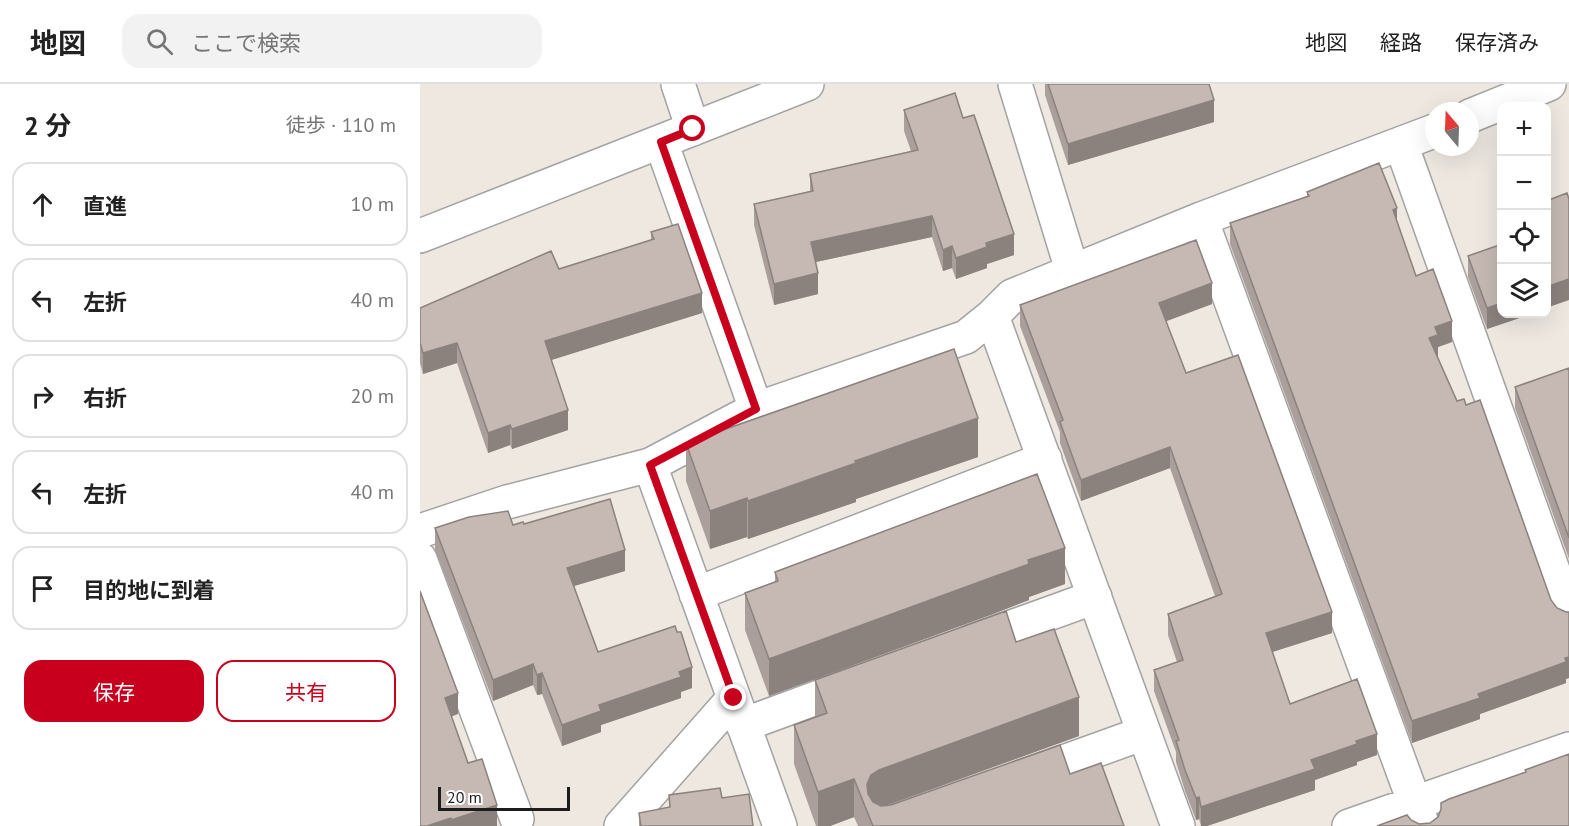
<!DOCTYPE html>
<html lang="ja">
<head>
<meta charset="utf-8">
<style>
  body { margin:0; font-family:"PT Sans","Noto Sans JP",sans-serif; background:#f2f2f2; color:#222 }
  .controls { position:absolute; right:18px; top:18px; display:grid; overflow:hidden; border-radius:12px; box-shadow:0 6px 24px #0002 }
  .controls button { width:54px; height:54px; display:grid; place-items:center; padding:0; border:0; border-bottom:2px solid #e0e0e0; background:#fff; color:#222; font:30px sans-serif }
  .compass { position:absolute; left:1005px; top:18px; width:54px; height:54px; border-radius:50%; background:#fff; box-shadow:0 6px 24px #0002; rotate:341deg }
  .scale { position:absolute; left:18px; bottom:15px; width:132px; box-sizing:border-box; padding-left:6px; border:3px solid #1c1c1c; border-top:0; font-size:16px; line-height:21px; white-space:nowrap; color:#1c1c1c; -webkit-text-stroke:4px #fff; paint-order:stroke }
  .stop { position:absolute; width:18px; height:18px; margin:-14px; border:4px solid #c8001d; border-radius:50%; background:#fff }
  .stop.end { background:#c8001d; border-color:#fff; box-shadow:0 2px 6px #0008 }
  .list { margin:0; padding:0; list-style:none }
  h2 { display:flex; justify-content:space-between; align-items:center; height:78px; margin:0; padding:0 24px; font-size:26px }
  h2 small { font-size:20px; font-weight:400; color:#767676 }
  .list li { display:grid; grid-template-columns:39px 1fr auto; gap:18px; align-items:center; box-sizing:border-box; height:84px; margin:0 12px 12px; padding:0 12px; border:2px solid #e0e0e0; border-radius:18px }
  .list b { display:block; font-size:22px; white-space:nowrap }
  .list em { font-size:20px; font-style:normal; color:#767676 }
  .actions { display:flex; gap:12px; padding:18px 24px }
  .actions a { flex:1; padding:14px 0; border:2px solid #c8001d; border-radius:18px; text-align:center; font-size:21px; color:#c8001d }
  .actions .main { background:#c8001d; color:#fff }
  .icon { flex:none; width:33px; height:33px; fill:none; stroke:currentColor; stroke-width:2; stroke-linecap:round; stroke-linejoin:round }
  .map { position:relative; flex:none; width:1149px; height:742px; overflow:hidden }
  header { display:flex; align-items:center; gap:36px; box-sizing:border-box; height:84px; padding:0 30px; background:#fff; border-bottom:2px solid #e0e0e0 }
  header strong { font-size:28px }
  nav { display:flex; gap:33px; margin-inline-start:auto; font-size:21px }
  .search { width:420px; height:54px; background:#f2f2f2; display:flex; align-items:center; gap:15px; box-sizing:border-box; padding:0 21px; border-radius:18px; color:#767676; font-size:22px }
  main { display:flex }
  aside { flex:1; background:#fff }
  .map>svg:first-child { display:block }
</style>
</head>
<body>
<header>
<strong>地図</strong>
<div class="search"><svg class="icon" aria-label="search" viewBox="0 0 24 24"><circle cx="10" cy="10" r="6"/><path d="M15 15l6 6"/></svg>ここで検索</div>
<nav><a>地図</a><a>経路</a><a>保存済み</a></nav>
</header>
<main>
<aside>
<h2>2 分<small>徒歩 · 110 m</small></h2>
<ul class="list">
<li><svg class="icon" aria-label="ahead" viewBox="0 0 24 24"><path d="M12 20V5M6 11l6-6 6 6"/></svg><div><b>直進</b></div><em>10 m</em></li>
<li><svg class="icon" aria-label="left" viewBox="0 0 24 24"><path d="M17 20v-9H6M10 6l-5 5 5 5"/></svg><div><b>左折</b></div><em>40 m</em></li>
<li><svg class="icon" aria-label="right" viewBox="0 0 24 24"><path d="M7 20v-9h11M14 6l5 5-5 5"/></svg><div><b>右折</b></div><em>20 m</em></li>
<li><svg class="icon" aria-label="left" viewBox="0 0 24 24"><path d="M17 20v-9H6M10 6l-5 5 5 5"/></svg><div><b>左折</b></div><em>40 m</em></li>
<li><svg class="icon" aria-label="arrive" viewBox="0 0 24 24"><path d="M6 21V4h12l-3 4 3 4H6"/></svg><div><b>目的地に到着</b></div></li>
</ul>
<div class="actions"><a class="main">保存</a><a>共有</a></div>
</aside>
<div class="map">
<svg width="1149" height="742" viewBox="0 0 1149 742">
  <rect width="100%" height="100%" fill="#eee8e1"/>
  <g fill="none" stroke-linecap="round" stroke-linejoin="round">
    <defs>
      <path id="minor" d="M258,0L273,45
        M595,0L652,186
        M1050,32L1129,0
        M241,58L336,325
        M981,60L1149,531
        M781,135L1003,742
        M0,152L387,0
        M572,232L758,742
        M230,381L360,742
        M0,447L87,418L230,381L336,325L546,253L572,232L592,212L781,135L1014,47
        M0,475L97,735
        M276,510L625,375
        M550,558L675,513
        M323,641L437,599
        M602,693L724,649
        M201,742L314,614
        M929,742L1149,665"/>
    </defs>
    <!-- minor casing -->
    <use href="#minor" stroke="#a3a3a3" stroke-width="36"/>
    <!-- minor -->
    <use href="#minor" stroke="#fff" stroke-width="33"/>
  </g>
  <!-- wall -->
  <path fill="#aa9f9b" d="M625,0H789L794,38L648,81L625,11Z
    M484,26L543,34L594,171L567,180V184L536,195L532,184L523,187L512,153L396,178L398,210L354,221L334,141V120L390,107V90L491,67L484,47Z
    M887,108L977,137L996,192L1032,258L1018,263L1017,272L1037,317L1046,321L1131,516L1137,524L1146,528H1149V594L1146,595V599L1060,630V635L992,659L810,160V139L887,112Z
    M231,148L282,229L131,276L148,346L92,365L90,361L68,369L37,279L3,290L0,279V224L139,185L231,156Z
    M1048,172L1082,230H1111L1067,245L1048,193Z
    M792,220L746,237L766,289L912,549L852,568L870,620L957,671L937,678V681L895,696V706L787,742H781L779,735L776,736L765,707L756,678V668L734,607V586L757,578L748,551V530L795,512L750,384L661,417L640,359V348L600,242V221Z
    M1149,284V475L1095,324V303Z
    M266,359L558,373L436,415V418L328,455L327,453L290,465L266,397Z
    M104,440L205,487L154,502L178,568L272,604L261,608V614L181,641V648L142,662L122,610L117,611L113,601L73,617L15,465V444Z
    M355,488L645,500L609,513V516L573,530L349,612L325,546V509L355,499Z
    M596,558L659,652L467,722L650,690L704,742H438L434,733L410,742H396L374,680V641L395,633V596Z
    M249,711L302,714L333,742H219V729L249,723Z"/>
  <!-- shaded-wall -->
  <path fill="#8b827e" d="M794,16V38L648,81V60Z
    M977,124V145L973,126Z
    M512,132V153L391,179V158Z
    M594,150V171L567,180V184L536,195V174L566,159Z
    M532,162V184L523,187V166Z
    M398,189V210L354,221V200Z
    M1149,195V216L1126,224V203Z
    M792,199V220L739,240V219Z
    M282,209V229L125,278V257Z
    M1082,219V230H1111L1067,245V224Z
    M1032,237V258L1018,263V272L1009,275V254L1015,243Z
    M37,259V279L3,290V269Z
    M148,326V346L92,365V345Z
    M558,334V373L436,415V418L328,455V417L435,377Z
    M90,341V361L68,369V349Z
    M750,363V384L661,417V396Z
    M327,414V453L290,465V427Z
    M645,464V500L609,513V516L573,530L349,612V575L608,476Z
    M205,466V487L147,504V484Z
    M912,528V549L846,570V549Z
    M1149,573V594L1146,595V599L1060,630V635L992,659V637Z
    M113,580V601L73,617V596Z
    M272,583V604L261,608V614L181,641V648L142,662V641L179,621L259,588Z
    M122,589V610L117,611V591Z
    M38,609V630L25,635V614Z
    M659,613V652L459,724L449,733L447,700L451,691L459,686Z
    M957,650V671L937,678V681L895,696V706L787,742H781V723L936,657Z
    M434,695V733L410,742H398V708Z
    M779,713V735L776,736V714Z
    M77,721V742H31V736Z
    M31,734V742H7Z"/>
  <!-- building -->
  <path fill="#c6b9b4" stroke="#8b827e" stroke-width="1.5" d="M628,0H789L794,16L648,60Z
    M535,9L543,34L554,31L594,150L566,159L567,163L536,174L532,162L523,166L512,132L391,158L398,189L354,200L334,120L393,107L390,90L498,66L484,26Z
    M959,79L977,124L973,126L996,192L1013,185L1032,237L1015,243L1018,251L1009,254L1037,317L1044,315L1046,321L1060,316L1131,516L1137,524L1146,528H1149V573L1145,574L1146,578L1058,610L1060,614L992,637L810,139L889,112L887,108Z
    M1147,109L1149,115V195L1126,203V117Z
    M258,140L282,209L125,257L148,326L92,345L90,341L68,349L37,259L3,269L0,259V224L131,167L139,185L234,155L231,148Z
    M776,156L792,199L739,219L766,289L818,271L912,528L846,549L870,620L937,595L957,650L936,657L937,660L891,676L895,685L781,723L779,713L776,714L765,686L756,657L759,656L734,586L763,576L748,530L802,510L750,363L661,396L640,338L643,336L600,221Z
    M1082,160V219L1067,224L1048,172Z
    M534,265L558,334L435,377L436,379L328,417L327,414L290,427L266,359Z
    M1149,284V454L1095,303Z
    M617,390L645,464L608,476L609,480L573,493L349,575L325,509L358,497L355,488Z
    M190,415L205,466L147,484L178,568L255,542L257,548H261L272,583L259,588L261,593L179,621L181,627L142,641L122,589L117,591L113,580L73,596L15,444L49,433L88,427L93,441L103,438L104,440Z
    M0,507L38,609L25,614L48,679L62,675L77,721L31,736V734L7,742H0Z
    M586,527L596,558L634,545L659,613L459,686L451,691L447,700L448,710L453,718L461,722L471,721L640,661L650,690L681,679L704,742H453L434,695L398,708L374,641L407,629L395,596Z
    M1149,670V742H957L987,731L991,736L999,740L1010,739L1018,733L1021,725V719L1029,715L1106,688L1105,686Z
    M300,704L302,714L329,710L333,742H221L219,729L250,723L249,711Z"/>
  <g fill="none" stroke-linecap="round" stroke-linejoin="round">
    <!-- route -->
    <path stroke="#c8001d" stroke-width="8" d="M273,45L241,58L336,325L230,381L314,614"/>
  </g>
</svg>
<div class="controls">
<button>+</button>
<button>−</button>
<button><svg class="icon" aria-label="locate" viewBox="0 0 24 24"><circle cx="12" cy="12" r="6"/><path d="M12 2v4M12 18v4M2 12h4M18 12h4"/></svg></button>
<button><svg class="icon" aria-label="layers" viewBox="0 0 24 24"><path d="M12 4l9 5-9 5-9-5zM3 14l9 5 9-5"/></svg></button>
</div>
<svg class="compass" viewBox="-18 -18 36 36"><path d="M0-13l5 13h-10z" fill="#e53935"/><path d="M0 13l5-13h-10z" fill="#767676"/></svg>
<div class="scale">20 m</div>
<div class="stop" style="left:273px;top:45px"></div>
<div class="stop end" style="left:314px;top:614px"></div>
</div>
</main>
</body>
</html>
